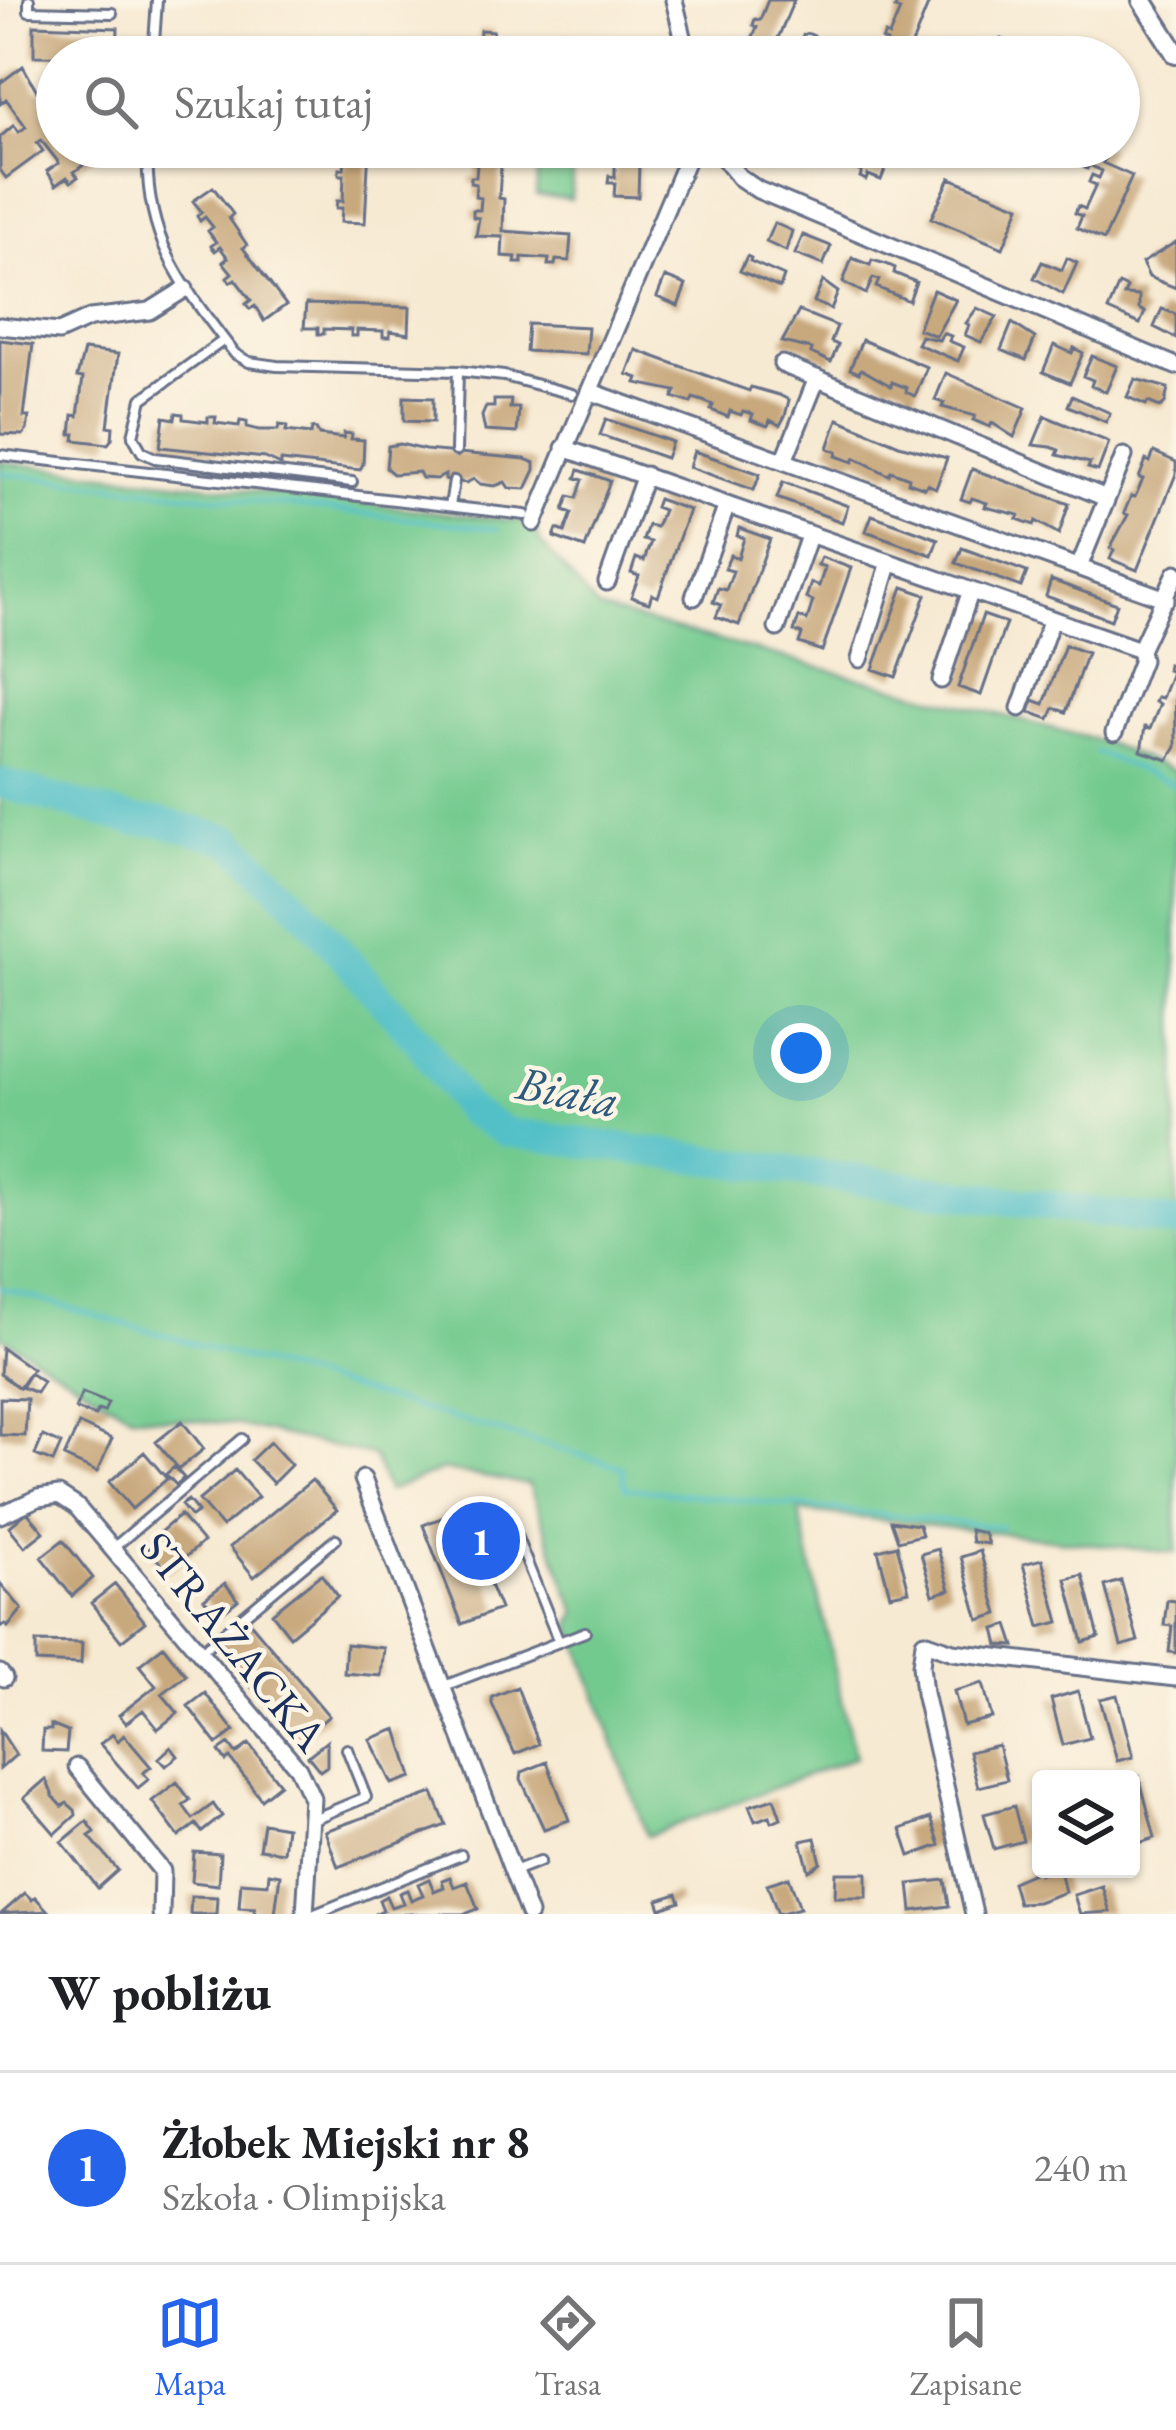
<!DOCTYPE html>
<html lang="pl">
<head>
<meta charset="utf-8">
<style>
  body { margin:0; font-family:"EB Garamond",serif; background:#f6f6f6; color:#202124 }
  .controls { position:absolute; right:36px; bottom:36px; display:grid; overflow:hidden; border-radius:12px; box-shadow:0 3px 9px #0004 }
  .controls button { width:108px; height:108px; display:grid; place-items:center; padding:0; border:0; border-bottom:3px solid #e0e0e0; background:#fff; color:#202124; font:60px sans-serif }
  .you { position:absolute; left:801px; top:1053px; width:42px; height:42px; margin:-30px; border:9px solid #fff; border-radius:50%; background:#1a73e8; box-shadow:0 0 0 18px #1a73e833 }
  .badge { display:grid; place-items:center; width:78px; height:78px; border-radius:50%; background:#2563eb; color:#fff; font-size:39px; font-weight:700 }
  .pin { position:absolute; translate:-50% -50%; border:6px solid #fff; box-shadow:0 3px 12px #0006 }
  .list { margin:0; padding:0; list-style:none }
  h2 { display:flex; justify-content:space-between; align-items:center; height:156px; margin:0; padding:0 48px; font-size:51px }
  h2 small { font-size:39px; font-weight:400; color:#757577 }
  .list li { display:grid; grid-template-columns:78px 1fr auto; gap:36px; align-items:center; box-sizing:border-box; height:192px; padding:0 48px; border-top:3px solid #e0e0e0 }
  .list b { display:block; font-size:45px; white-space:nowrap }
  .list p { margin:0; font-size:39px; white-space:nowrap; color:#757577 }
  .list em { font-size:39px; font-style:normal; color:#757577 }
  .icon { flex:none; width:66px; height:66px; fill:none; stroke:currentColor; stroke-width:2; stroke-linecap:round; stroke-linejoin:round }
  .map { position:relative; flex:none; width:1176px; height:1914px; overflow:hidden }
  .search { position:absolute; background:#fff; box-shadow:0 3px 9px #0004; left:36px; right:36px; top:36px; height:132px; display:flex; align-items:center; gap:30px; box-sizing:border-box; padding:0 42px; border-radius:66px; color:#757577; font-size:45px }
  .sheet { height:348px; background:#fff }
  nav { display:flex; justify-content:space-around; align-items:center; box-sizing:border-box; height:168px; border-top:3px solid #e0e0e0; background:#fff; font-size:33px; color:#757577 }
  nav a { display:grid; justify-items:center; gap:6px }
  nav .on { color:#2563eb }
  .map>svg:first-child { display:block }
</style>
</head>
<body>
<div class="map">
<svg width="1176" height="1914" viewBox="0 0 1176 1914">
  <rect width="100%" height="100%" fill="#fcf5e5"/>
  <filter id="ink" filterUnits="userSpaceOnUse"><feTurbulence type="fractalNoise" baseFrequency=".00833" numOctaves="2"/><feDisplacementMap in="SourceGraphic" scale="24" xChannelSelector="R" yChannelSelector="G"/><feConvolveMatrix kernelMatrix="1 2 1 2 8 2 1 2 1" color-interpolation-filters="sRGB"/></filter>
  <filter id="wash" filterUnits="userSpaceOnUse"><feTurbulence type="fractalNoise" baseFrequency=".004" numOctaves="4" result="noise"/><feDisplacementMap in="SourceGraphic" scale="48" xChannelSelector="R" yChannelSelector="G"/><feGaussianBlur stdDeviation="2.7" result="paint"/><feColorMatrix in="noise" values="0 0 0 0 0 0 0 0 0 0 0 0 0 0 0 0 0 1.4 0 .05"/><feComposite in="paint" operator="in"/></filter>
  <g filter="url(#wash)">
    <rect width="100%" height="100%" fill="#f7ead3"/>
    <!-- green -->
    <path fill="#73ca8f" stroke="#477c76" stroke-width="3" d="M539,147H574L571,199L536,195Z
      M0,462L534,523L539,540L598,609L1104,742L1176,772V1553L799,1511L855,1757L647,1836L571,1624L577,1614L529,1485L443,1470L387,1491L373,1456L233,1424L131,1415L0,1336Z"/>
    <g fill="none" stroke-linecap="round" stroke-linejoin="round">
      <!-- stream -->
      <path stroke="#52c0c7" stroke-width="4.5" d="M0,473L498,529
        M1095,752L1176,785
        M0,1288L622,1467L625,1488L1001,1527"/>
      <!-- river -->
      <path stroke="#52c0c7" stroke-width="30" d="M0,783L133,821L160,822L231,840L301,908L420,1043L467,1110L505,1132L1176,1223"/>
    </g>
    <g id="blocks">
      <!-- building -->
      <path fill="#c8a87d" d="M768,0H794L770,57L740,54L742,49L747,51L757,27L753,25L755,19L760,20Z
        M904,0H930L907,57H881L887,42L882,40L885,34L889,36L900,10L895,8L898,2L902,4Z
        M34,25L118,28L117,57L34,56Z
        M480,30L493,31L492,45L479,44Z
        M1001,39L1046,57H995Z
        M225,40L323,43L322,57H224Z
        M23,66L37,91L40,89L54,107L57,104V147H89L96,156L74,172L78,177L71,182L67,177L56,185L47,171L59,163L41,140L37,143L43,151L6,178L0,170V137L14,125L19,132L26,127L6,99L0,104V83Z
        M346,147H369L365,223L341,222L342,208H336L337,201H343L344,175H339V169H344Z
        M473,147H496L495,165L501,166L499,198L504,199L503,231L571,236L569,261L556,260L555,265H548L549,259L522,257V263H515L516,257L502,256L503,237L476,236L479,218L473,217V210H480L481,198L475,197L476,184L470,183L471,177H476L477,164L472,163Z
        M622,147H646L645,165L639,164L638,197L614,196L615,183H608L609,176L615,177V163H621Z
        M822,147H865L890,157L881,180L868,175L866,180L860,177L862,172L838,162L835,167L829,165L832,160L819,154Z
        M1072,147H1110L1103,163L1132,176L1104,240L1077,228L1082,216L1075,213L1078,206L1085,209L1096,185L1089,182L1092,175L1099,178L1102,171L1089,165L1087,169L1067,159Z
        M950,178L1020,206L1003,248L931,218Z
        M213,187L233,214L229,218L247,245L243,248L286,305L264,321L255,306L250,309L246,304L251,300L235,279L230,282L227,277L232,273L223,262L228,258L220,247L215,251L211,246L216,242L208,231L213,227L205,217L200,221L197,216L202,212L193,201Z
        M774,223L792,231L786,251L766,242Z
        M803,235L831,246L823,265L795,254Z
        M1176,242V288L1149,277L1142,263Z
        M747,256L751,258L750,261L784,276L780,288L740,271Z
        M852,258L870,265L872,260L886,264L895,268L894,273L916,282L909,301L876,287L879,280L873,278L866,294L843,282Z
        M1067,258L1077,263L1063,294L1034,278L1042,262L1062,270Z
        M665,277L686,285L678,306L657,297Z
        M823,281L838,292L831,309L814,302Z
        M1119,284L1127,288L1124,295L1139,296V309L1145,312L1140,324L1108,310Z
        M933,290L956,300L936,336L918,329Z
        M306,304L410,307L409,334L390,331V337H383V331L357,330V336H351V330L324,329V334H318V328H304Z
        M977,308L997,317L981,342L965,335L969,325L966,323Z
        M1162,309L1176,314V338L1154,327Z
        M799,311L837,326L831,342L838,345L831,362L811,353L812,349L782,342Z
        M1012,323L1035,338L1026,360L1001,350Z
        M528,324L588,327L586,354L526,351Z
        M943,333L951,336L949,341L964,347L958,361L917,344L921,336L939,340Z
        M0,340L33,344L24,417H29L27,430L23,435L0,434Z
        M862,340L927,367L915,396L906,392L907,388L892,382L891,386L861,369L859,373L850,369Z
        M1054,345L1072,353L1074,348L1083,353L1070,383L1043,372Z
        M84,350L118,354L108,426L113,427L112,439L108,444L74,440L75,434H71L73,415L78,416L83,378L77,377Z
        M636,350L749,391L751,387L779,395L789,400L785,416L780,425L770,420L768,426L751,420L753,414L743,411L741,415L730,411L728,417L711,410L713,405L703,401L693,398L691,403L673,397L676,391L636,383L638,378L627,374Z
        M1092,356L1117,366L1106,392L1091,386L1093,380L1083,376Z
        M946,373L1026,408L1014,437L992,423L990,427L973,420L975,416L942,407L944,403L935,400Z
        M1135,379L1168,388L1165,403L1160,407L1148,402L1146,405L1127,397Z
        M1072,396L1110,413L1106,422L1068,406Z
        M404,397L433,398V422L404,421Z
        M494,400H511L510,408H519L517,433L485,431L482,416L486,407H494Z
        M176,413L183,414V419L208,422V417H216L215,423L239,426L240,421L247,422V427L259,430H278L279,425L287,426L286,431L311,434L312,428L316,429L319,435L344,438V433L352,434L351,439L364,440L363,464L360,470L281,461V465L265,458L160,447L164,417L175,419Z
        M1045,416L1109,442L1098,471L1088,468L1090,463L1057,455L1059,450L1051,447L1033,445Z
        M606,419L672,442L666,458L600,435Z
        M838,419L899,445L947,458L936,488L927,484L925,488L908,482L909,478L891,471L889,475L855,458L853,462L836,456L837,452L828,448Z
        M400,444L425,450L525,459L535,463V470L526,489L509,488L505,482L495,486L480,484L474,479L466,483L445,480V475L437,479L422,478L419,472L393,474L386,468L388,446Z
        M694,451L760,474L754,490L689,467Z
        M1154,452L1176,462V474L1137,570L1110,559L1114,550L1110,548L1128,515L1124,513L1131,496L1135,497L1143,479L1139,478L1146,460L1150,462Z
        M972,469L1069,504L1059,534L1036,521L1034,525L1017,519L1019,515L985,507L987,503L972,498L970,502L961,499Z
        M579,470L610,481L585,548L554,537L557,529L565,532L572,513L564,510L569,496L577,498L583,480L576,478Z
        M783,482L848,506L842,522L777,498Z
        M658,499L689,510L658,597L652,594L649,603L631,597L639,576L631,573L636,558L644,561L647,552L651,542L643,540L648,525L656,527L663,510L655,507Z
        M872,515L938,539L932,555L866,531Z
        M739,528L770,539L739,625L716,617L721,605L713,602L718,588L726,590L733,571L725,569L730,555L738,558L744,538L737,536Z
        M962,548L1027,572L1021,587L956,563Z
        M821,557L851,568L822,651L799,643L802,634L794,631L799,617L807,620L813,601L806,598L811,583L819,586L825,567L818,565Z
        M1051,580L1117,604L1111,620L1046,596Z
        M903,587L926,595L896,677L873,669Z
        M983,615L1006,623L981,695L958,687Z
        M1065,645L1087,653L1066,712L1054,708L1049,719L1029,712L1033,700L1044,704Z
        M1175,661L1176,747L1168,760L1141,751L1145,727L1150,729L1160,704L1155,702L1157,697L1162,698L1172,672L1167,670L1168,664L1174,666Z
        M2,1348L32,1369L19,1388L0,1374Z
        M30,1373L43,1382L36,1393L21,1387Z
        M82,1393L108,1403L104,1412L98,1410L95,1416L75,1409Z
        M0,1398L27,1399L25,1436L0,1435Z
        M182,1421L204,1449L179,1469L156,1442Z
        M79,1424L112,1439L97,1472L64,1457Z
        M43,1436L61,1444L53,1462L35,1455Z
        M270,1442L291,1465L273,1483L251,1460Z
        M144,1452L167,1479L132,1509L109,1482Z
        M174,1467L184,1478L176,1485L166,1474Z
        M235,1470L258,1497L222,1527L199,1500Z
        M312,1480L337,1510L254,1577L230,1547Z
        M188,1500L198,1512L191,1517L181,1505Z
        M462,1510L476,1546L506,1535L516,1563L486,1575L500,1609L462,1624L423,1525Z
        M27,1512L44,1532L25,1547L9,1527Z
        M180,1515L203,1542L168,1572L145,1545Z
        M891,1521L919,1525L922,1535L898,1541Z
        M970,1530L984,1533L988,1544L972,1542Z
        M63,1540L93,1578L72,1596L41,1557Z
        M897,1545L909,1591L890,1595L878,1550Z
        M938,1549L950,1590L933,1595L921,1554Z
        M980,1551L998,1614L979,1620L961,1557Z
        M1042,1559L1059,1622L1040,1627L1023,1564Z
        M321,1574L338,1596L290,1636L272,1613Z
        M1083,1575L1099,1637L1083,1642L1066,1579Z
        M1121,1581L1138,1641L1121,1646L1105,1586Z
        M0,1583L22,1609L8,1627L5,1624L0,1627Z
        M225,1583L238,1600L218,1616L204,1599Z
        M115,1584L145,1622L121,1641L91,1603Z
        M1167,1600L1176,1601V1653L1169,1652L1172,1626L1164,1625Z
        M248,1620L329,1716L298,1742L217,1646Z
        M1008,1625L1015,1646L999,1645L995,1629Z
        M36,1642L82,1643L81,1664L36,1662Z
        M346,1644L384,1648L381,1676L344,1673Z
        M163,1646L186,1675L162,1694L178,1713L158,1729L143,1710L126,1723L119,1715L156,1686L139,1665Z
        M983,1683L992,1718L963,1725L954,1691Z
        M517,1687L539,1744L515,1754L492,1704V1697Z
        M1078,1691L1090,1738L1063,1745L1051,1699Z
        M205,1693L234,1731L217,1744L188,1706Z
        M1117,1695L1133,1757L1117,1761L1100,1699Z
        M51,1725L68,1732L66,1752L42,1751L43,1730H51Z
        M397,1729L412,1777L392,1784L370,1739Z
        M0,1730L16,1755L0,1769Z
        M113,1734L118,1741L124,1735L151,1767L143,1773L149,1779L138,1788L100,1744Z
        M327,1741V1766L320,1771L308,1756Z
        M229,1744L236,1754L249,1744L280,1784L261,1799L230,1758L226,1761L219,1751Z
        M998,1745L1007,1780L978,1787L969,1752Z
        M171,1747L178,1756L166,1766L159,1758Z
        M547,1762L569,1820L544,1829L521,1779L522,1772Z
        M1139,1776L1155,1838L1139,1843L1131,1808V1778Z
        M46,1779L53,1796L62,1806L67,1803L75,1810L76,1815L55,1834L24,1798Z
        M177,1782L190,1800L183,1805L193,1819L213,1804L222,1816L202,1832L196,1824L179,1837L152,1801Z
        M433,1793L446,1825L338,1867L325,1831Z
        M774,1798L781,1818L772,1822L770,1816L755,1821L749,1806Z
        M1014,1806L1023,1841L994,1849L984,1814Z
        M931,1818L940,1845L910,1856L901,1829Z
        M87,1821L95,1832L89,1836L118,1870L98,1888L62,1842Z
        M263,1823L286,1827L283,1852L259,1849Z
        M815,1838L821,1863L809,1871L801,1841Z
        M194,1852L220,1854L218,1885L192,1882Z
        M1040,1870V1874L1060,1871L1065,1892L1037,1902L1018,1903L1012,1882Z
        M269,1873L280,1875L275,1914H254L255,1908L239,1907L241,1882L268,1884Z
        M836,1873H867V1897H835Z
        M450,1877L454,1887L467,1882L478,1909L465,1914H374L383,1910L379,1900L386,1896L391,1907L403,1903L399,1893L407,1890L411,1900L423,1895L418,1884L429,1879L434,1891L444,1887L442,1880Z
        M789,1877L800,1908L778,1914L767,1884Z
        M945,1880L949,1906L912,1911L909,1884Z
        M1102,1886L1110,1912L1080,1914L1074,1895Z
        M25,1893L32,1900L35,1897L48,1911L1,1914Z
        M677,1894L680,1902L661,1909L658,1900Z
        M191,1896L217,1897L216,1914H190Z"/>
    </g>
  </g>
  <g filter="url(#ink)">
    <use href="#blocks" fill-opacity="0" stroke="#687087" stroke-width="3"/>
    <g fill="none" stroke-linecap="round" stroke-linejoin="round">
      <defs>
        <path id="service" d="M29,0V11L112,13
          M807,39L851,57
          M153,57L157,0
          M148,147C143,238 182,285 235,354L249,362L277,366L458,371L504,376L572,394
          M224,340L142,399L133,436L142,452L155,458L352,482
          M456,451L458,371
          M0,455L525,515
          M450,506L454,481
          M515,1533L559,1642
          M112,1549L242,1439
          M200,1652L336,1539
          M444,1686L585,1632
          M311,1820L366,1797L347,1749
          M514,1871L540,1861
          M315,1914L461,1855"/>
        <path id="minor" d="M674,0L688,57
          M715,147L739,177L758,190L1176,366
          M0,326L59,332L90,318L150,311L185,289
          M782,364L1106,498
          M589,391L1166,599
          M564,448L1140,650
          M784,461L817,378
          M534,523L692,147
          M1079,567L1124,456
          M607,582L645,475
          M694,597L727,505
          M777,628L809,536
          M860,659L889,565
          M941,680L970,593
          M1020,708L1051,621
          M1114,733L1142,660L1140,650L1176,573
          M363,1479L529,1914
          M0,1515L38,1498L59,1495L76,1506L298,1768L312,1798L305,1914
          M0,1673L4,1678
          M77,1767L162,1871L161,1914
          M974,1914L924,1693L921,1665L924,1642L953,1652L1176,1678"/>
        <path id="tertiary" d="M1142,0L1176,54"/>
      </defs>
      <!-- service casing -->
      <use href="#service" stroke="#687087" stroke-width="14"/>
      <!-- minor casing -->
      <use href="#minor" stroke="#687087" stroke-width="21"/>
      <!-- tertiary casing -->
      <use href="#tertiary" stroke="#687087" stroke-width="24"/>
      <!-- service -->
      <use href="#service" stroke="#fff" stroke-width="8"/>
      <!-- minor -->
      <use href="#minor" stroke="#fff" stroke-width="15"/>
      <!-- tertiary -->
      <use href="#tertiary" stroke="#fff" stroke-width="18"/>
    </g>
  </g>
  <g text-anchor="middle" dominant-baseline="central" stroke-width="9" stroke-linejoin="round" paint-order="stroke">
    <!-- street labels -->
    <g font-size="45" fill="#1b2f5e" stroke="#fcf5e5">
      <text transform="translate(234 1641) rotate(51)">STRAŻACKA</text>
    </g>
    <!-- water labels -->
    <g font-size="48" font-style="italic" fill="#2c5a7e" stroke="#fcf5e5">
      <text transform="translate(568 1091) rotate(11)">Biała</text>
    </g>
  </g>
</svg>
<div class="controls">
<button><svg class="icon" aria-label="layers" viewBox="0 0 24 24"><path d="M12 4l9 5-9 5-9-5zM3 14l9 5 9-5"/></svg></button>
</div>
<div class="you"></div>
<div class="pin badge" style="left:481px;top:1541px">1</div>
<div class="search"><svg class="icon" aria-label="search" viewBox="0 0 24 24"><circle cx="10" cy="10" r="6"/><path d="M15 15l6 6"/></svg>Szukaj tutaj</div>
</div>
<section class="sheet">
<h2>W pobliżu<small></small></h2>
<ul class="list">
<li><span class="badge">1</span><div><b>Żłobek Miejski nr 8</b><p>Szkoła · Olimpijska</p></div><em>240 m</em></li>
</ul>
</section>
<nav>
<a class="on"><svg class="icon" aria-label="map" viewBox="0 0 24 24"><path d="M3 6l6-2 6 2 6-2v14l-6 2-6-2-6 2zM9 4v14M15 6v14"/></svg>Mapa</a>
<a><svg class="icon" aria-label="directions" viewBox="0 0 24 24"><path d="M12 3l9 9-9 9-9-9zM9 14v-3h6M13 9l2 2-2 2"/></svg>Trasa</a>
<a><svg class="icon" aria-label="saved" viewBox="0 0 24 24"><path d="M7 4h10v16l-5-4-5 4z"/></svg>Zapisane</a>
</nav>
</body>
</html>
